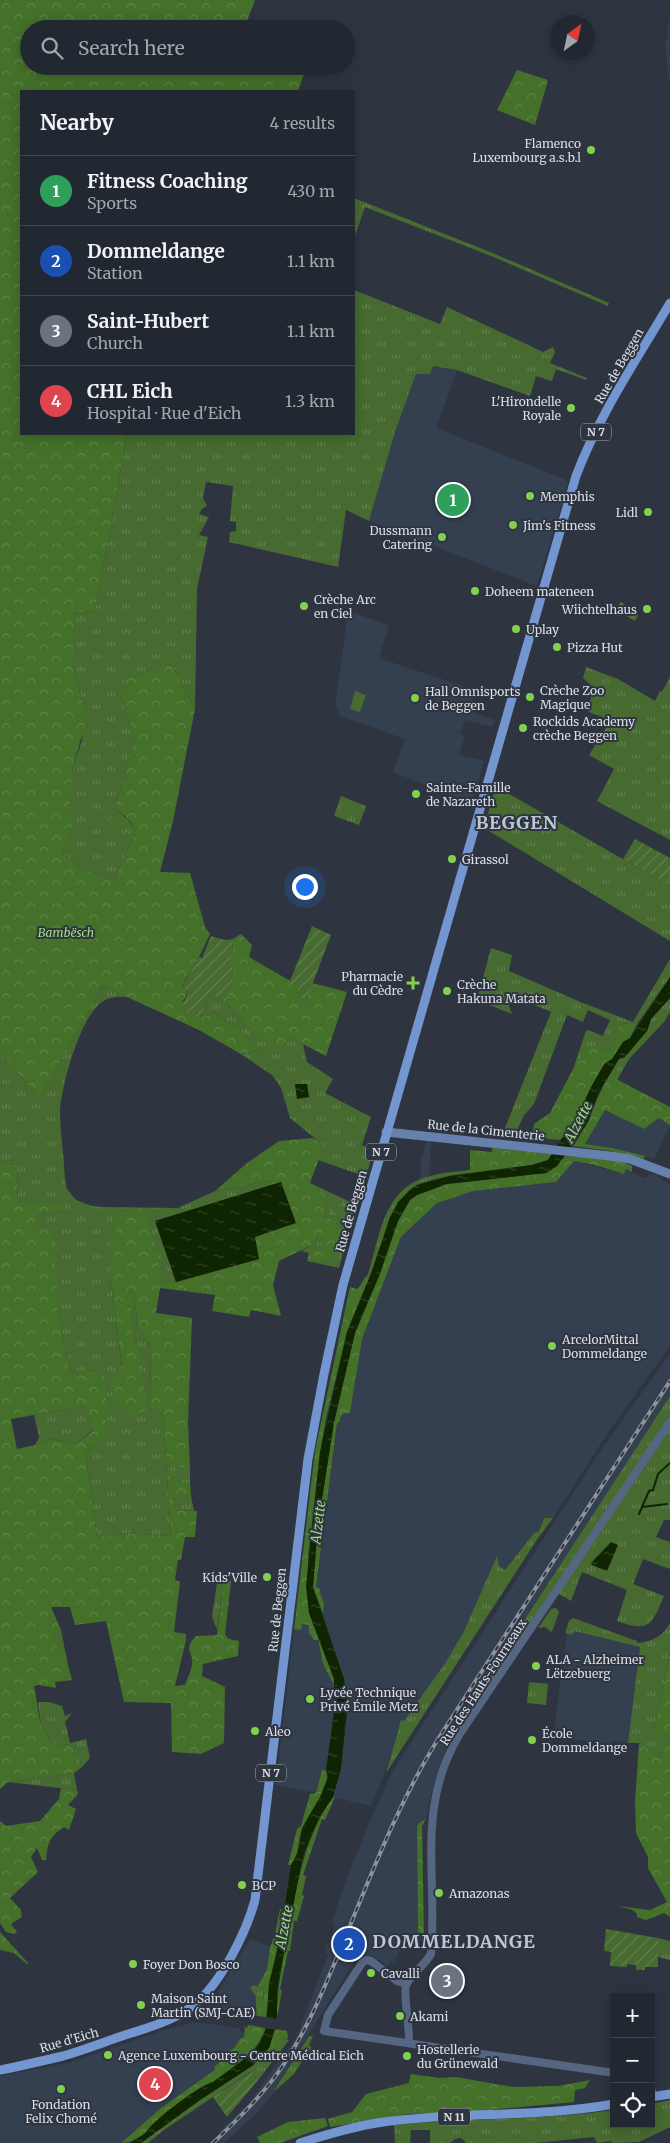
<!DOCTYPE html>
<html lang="en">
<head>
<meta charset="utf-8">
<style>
  body { margin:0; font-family:Merriweather,serif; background:#2e343d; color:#f1f3f6 }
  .controls { position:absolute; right:15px; bottom:15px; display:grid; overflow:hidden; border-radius:0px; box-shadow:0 2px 12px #0003 }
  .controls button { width:45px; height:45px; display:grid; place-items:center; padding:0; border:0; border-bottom:1px solid #3f444d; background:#222831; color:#f1f3f6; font:25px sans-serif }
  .compass { position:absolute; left:550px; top:15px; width:45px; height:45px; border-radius:50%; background:#222831; box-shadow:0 2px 12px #0003; rotate:33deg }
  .you { position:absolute; left:304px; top:886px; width:18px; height:18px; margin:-12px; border:4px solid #fff; border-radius:50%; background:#1a73e8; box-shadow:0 0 0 8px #1a73e833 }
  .badge { display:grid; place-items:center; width:32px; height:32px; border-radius:50%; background:#82d04f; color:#fff; font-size:16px; font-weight:700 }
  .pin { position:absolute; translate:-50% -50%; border:2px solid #fff; box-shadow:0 1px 5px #0006 }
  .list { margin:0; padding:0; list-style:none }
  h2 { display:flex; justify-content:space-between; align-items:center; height:65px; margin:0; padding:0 20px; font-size:21px }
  h2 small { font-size:16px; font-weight:400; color:#a2a6ab }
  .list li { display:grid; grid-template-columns:32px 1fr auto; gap:15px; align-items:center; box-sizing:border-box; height:70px; padding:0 20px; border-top:1px solid #3f444d }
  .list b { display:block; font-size:19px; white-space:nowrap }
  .list p { margin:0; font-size:16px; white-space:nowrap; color:#a2a6ab }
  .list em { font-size:16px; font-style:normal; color:#a2a6ab }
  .icon { flex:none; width:28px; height:28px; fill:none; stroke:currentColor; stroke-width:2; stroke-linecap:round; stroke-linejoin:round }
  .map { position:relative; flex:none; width:670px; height:2143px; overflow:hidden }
  .search { position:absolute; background:#222831; box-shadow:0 2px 12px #0003; left:20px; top:20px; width:335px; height:55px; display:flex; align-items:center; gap:12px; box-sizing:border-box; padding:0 18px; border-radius:28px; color:#a2a6ab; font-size:19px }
  .panel { position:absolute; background:#222831; box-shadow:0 2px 12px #0003; left:20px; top:90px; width:335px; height:345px; border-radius:0px }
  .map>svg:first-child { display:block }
</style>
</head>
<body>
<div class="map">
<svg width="670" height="2143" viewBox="0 0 670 2143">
  <defs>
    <pattern id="grass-tufts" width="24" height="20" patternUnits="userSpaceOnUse" patternTransform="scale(1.25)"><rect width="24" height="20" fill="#466a30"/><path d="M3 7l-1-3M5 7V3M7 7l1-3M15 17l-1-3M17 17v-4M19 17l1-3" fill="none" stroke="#607f4e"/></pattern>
    <pattern id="forest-crowns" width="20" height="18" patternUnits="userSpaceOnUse" patternTransform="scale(1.25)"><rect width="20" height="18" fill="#447029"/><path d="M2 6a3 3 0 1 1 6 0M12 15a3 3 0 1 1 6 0" fill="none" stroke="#5e8448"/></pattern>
    <pattern id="wetland-marsh" width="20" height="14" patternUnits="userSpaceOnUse" patternTransform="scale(1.25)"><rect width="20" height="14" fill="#466a30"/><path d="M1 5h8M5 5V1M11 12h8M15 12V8" fill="none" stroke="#607f4e"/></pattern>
    <pattern id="garden-furrows" width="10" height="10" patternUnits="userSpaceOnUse" patternTransform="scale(1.25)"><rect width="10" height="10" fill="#466a30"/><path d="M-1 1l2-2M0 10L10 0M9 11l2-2" fill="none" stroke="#607f4e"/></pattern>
    <pattern id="water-ripples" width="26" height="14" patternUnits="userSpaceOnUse" patternTransform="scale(1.25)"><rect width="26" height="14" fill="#0f2501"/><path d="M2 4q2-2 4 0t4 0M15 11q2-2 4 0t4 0" fill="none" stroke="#314426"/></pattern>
  </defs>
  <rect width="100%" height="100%" fill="#2e3541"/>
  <!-- built -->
  <path fill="#343f50" d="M670,17V86L665,43L668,38L667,30Z
    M433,366L457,370L436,428L564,479L568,483L537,586L369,521L395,432L416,374L426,373Z
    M348,611L389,625L379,658L475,690L469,711L495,720L493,727L465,720L460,734L465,736L459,755L484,761L472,803L393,772L405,739L340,716L338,708H335Z
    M605,1110L644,1129L659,1118L670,1125L654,1159L612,1148L585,1144Z
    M427,1140H431L429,1176L419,1180L422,1165L420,1164Z
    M574,1161L624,1174L626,1169L644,1178L651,1174L656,1175L670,1185V1346L607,1434L553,1518H544L539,1531L534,1533L505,1570L499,1566L497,1557L464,1631L446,1663L398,1729L386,1769L371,1806L333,1797L341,1768L347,1711L346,1693L344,1679L323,1614L324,1605L319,1588L316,1587L337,1423H339L341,1416L345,1413H350L362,1339L401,1237L437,1203L473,1191L556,1182Z
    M670,1353V1396L449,1739L431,1795L426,1819L419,1823L417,1827L418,1932L424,1935L423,1941L407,1935L394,1963L390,1961L387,1966L372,1955V1957L359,1954L275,2088L276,2090L257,2113L224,2143H209L220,2134L218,2132L248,2104L296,2038L328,1955L326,1954V1946L327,1942L329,1943L335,1923H332L342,1891L369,1823L392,1772L599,1453Z
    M301,1624L309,1625L317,1640L323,1664L334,1685L331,1742L326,1770H322L316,1793L276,1785L294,1629L301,1630Z
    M573,1631L640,1647L628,1743L614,1741L613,1744L553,1737L567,1634L572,1635Z
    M250,1939L270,1947L267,1969L258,1986L254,1985L256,1997V2009L252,2011L251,2015L224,2010L218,2000V1992Z
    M195,2022L240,2028V2031L245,2032L244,2038H241L234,2048L226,2054L227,2057L214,2067L216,2070L161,2108L121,2143H0V2076L72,2062L161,2031Z"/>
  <!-- grass -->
  <path fill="url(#grass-tufts)" d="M354,198L495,254L609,303L608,306L491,256L365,207L354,239Z
    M354,290L440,324L447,307L543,352L553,347L555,352L550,363L587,378L586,380L556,369L552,381L536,376L530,396L457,370L433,366L430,374H416L395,432L369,521L346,510L338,567L229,542L230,532L236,531V522L230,521L233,486L206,482L203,498L207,506L202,509L199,514L209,517L199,535L208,537L197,589L195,709L172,665L121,697L135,738L115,808L128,820L136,830L114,881L82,868L62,853L71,834L70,811L71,783L73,765L82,741L83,703L73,668V613L95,611L127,434H354Z
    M586,667L618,679L655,701L660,691L662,692L670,677V840L597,801L614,769L589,755L611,720L591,713L570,699L589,704L594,688L583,678Z
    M494,792L505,795L506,792L670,886V941L484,828Z
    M341,796L366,806L359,825L334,816Z
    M491,948L512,955L509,971L583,1003L633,1022L670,959V977L637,1024L633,1022L619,1025L614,1044L608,1050L590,1047L573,1069L586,1031L588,1030L603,1036L610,1020L588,1010L583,1022L567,1015L534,1104L524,1115L513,1139L501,1138L551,1012L513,996L509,1006L512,1014L477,1000Z
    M103,986L131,998C122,996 111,996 102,1002C80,1017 62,1084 60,1110C60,1132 64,1156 65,1179L67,1189L76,1200L92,1206L103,1207L178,1208L215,1191L268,1181L281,1182L155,1221L176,1282L161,1281L149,1219L145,1217L118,1234L110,1275L122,1367L115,1402L138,1348L133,1331L128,1283L134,1294L138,1328L151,1347L150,1408L163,1415L171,1536L123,1533L97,1537L85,1450L105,1440L96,1370L70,1373L58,1309L34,1225L39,1213L65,1211L18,1203L17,1165L0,1163V1053L40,1098Z
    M210,994L226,1003L258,1039L280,1051L289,1037L303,1044L307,1062L333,1079L325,1093L371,1117L362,1145L373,1151L366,1177L318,1160L323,1145L290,1118L281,1088L273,1076L241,1054L261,1050L239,1030L215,1013L200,1018Z
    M670,998V1012L664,1022L629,1059L617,1080L614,1074H610L619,1058L647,1031L651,1019Z
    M470,1170V1173C453,1175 433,1178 417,1185C393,1196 378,1258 367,1283L364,1279L368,1274C378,1244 382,1197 416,1181C433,1173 452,1172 470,1170Z
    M310,1183L357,1205L348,1236L334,1220L323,1216Z
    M317,1236L325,1248V1263L343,1254L339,1268L307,1261L309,1253L301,1251L314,1244Z
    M670,1396V1520H664L656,1537L670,1542V1569L643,1559L633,1584L664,1596C652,1625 649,1633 617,1621L627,1590L582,1572L571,1601L556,1592L453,1745L449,1742L453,1730Z
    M85,1406L93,1430L76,1444L52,1439L35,1445L39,1437L34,1415Z
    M169,1463L190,1470V1482H170Z
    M182,1495L191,1496L194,1511L174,1510L173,1496Z
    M544,1518H553L538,1538L386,1773L401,1720L404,1721L446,1662L464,1631L497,1556L499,1566L505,1570L534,1533L539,1531Z
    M217,1583L223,1584L217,1630L212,1617Z
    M556,1608L559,1612L552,1632L545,1627L538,1628L551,1609Z
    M573,1618L637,1641V1643C651,1642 664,1636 670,1623V1652L654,1734H670V1739L660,1758L639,1743H628L640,1647L574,1631L572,1635L565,1633L569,1621Z
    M61,1630L68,1665L50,1635Z
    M529,1682L548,1684L546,1705L527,1703Z
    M38,1702H49L62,1706L65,1716L72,1713L65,1722L70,1743L86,1739L90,1758L82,1767L81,1762L70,1744L54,1746L41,1726Z
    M74,1773L77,1790L8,1782Z
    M658,1938L670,1941V1960L658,1957Z
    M254,1985L264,1988L263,2008L256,2009V1997L250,1987Z
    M309,2036H313L309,2045L311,2047L312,2054L308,2052L294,2074L276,2090L275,2089Z
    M283,2038L289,2040L259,2079L250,2072L164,2130L148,2143H141L200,2100L252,2066L264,2054L267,2056Z
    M670,2100V2127L639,2142L612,2143L611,2141L597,2143L594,2137L535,2143H466L461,2138L455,2139L450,2143H430V2130H411L410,2143H395L394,2125C467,2118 541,2120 614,2110V2124H651V2104Z"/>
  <!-- forest -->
  <path fill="url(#forest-crowns)" fill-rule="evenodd" d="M0,0H255L244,29H29V66L306,68L298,91H21V434H127L95,611L73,613V668L86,714L85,726L73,765L70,810L76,811L71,834L62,853L82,868L114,881L136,830L129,820L124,825L103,818L104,816L128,819L115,808L135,738L121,697L127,679L172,665L195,709L173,821L160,872L190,873L205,927L210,934L199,957L182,986L188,990L183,1002L200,1018L215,1013L239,1030L261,1050L241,1054L197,1029L103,986L40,1098L0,1053Z
    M517,70L548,80L535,125L497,110Z
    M241,934L252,945L249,957L299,986L295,996L306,1001L312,983L347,992L326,1056L289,1037L280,1052L258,1039L226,1003L229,995L227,967L232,953L233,939Z
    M634,1022L637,1024L630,1038L623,1042L612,1060L605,1063L591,1087L571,1131L560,1140L540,1138L541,1135L533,1134L534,1124L550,1113L573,1069L590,1046L608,1050L614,1044L619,1025Z
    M610,1074H614L618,1080L670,1107V1125L659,1118L644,1129L605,1110L585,1144L612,1148L645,1156L644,1159L611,1151L573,1146C589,1124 596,1097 610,1074Z
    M313,1138L324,1145L310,1183L327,1200L323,1216L334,1220L348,1236L343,1254L325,1263L310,1260L311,1253L324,1248L317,1236L314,1244L279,1261L273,1285L281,1316L251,1310L249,1317L212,1311L215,1295L160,1288L156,1313L192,1318L188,1421L190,1470L169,1464L171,1471L175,1473L174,1476L170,1477L171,1482H190L191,1496H173L174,1510L197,1511L195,1537H185L181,1560H178L175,1580L180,1582L174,1632L186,1634V1640L175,1686L185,1685C187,1679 191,1671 192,1665C194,1650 182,1651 196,1636L217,1635L223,1584L217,1583V1579L231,1581L225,1635L229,1639L239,1641L238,1656L203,1664L202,1676L225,1687L224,1743L201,1754L172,1752L171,1703L124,1702L106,1621L75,1625L70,1607H51L61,1630L51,1635L68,1665L72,1680L55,1682L56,1688L39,1685L34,1686L41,1726L54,1746L70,1744L81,1762L82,1767L74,1773L8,1782L0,1789V1163L17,1165L18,1203L65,1205V1211L39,1213L34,1225L53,1233L58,1309L70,1373L96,1370L104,1375L107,1402L105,1440L85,1450L97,1537L123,1533L171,1536L163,1415L150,1408L151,1347L138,1328L134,1294L129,1285L133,1331L138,1348L147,1409L131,1418L115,1403L112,1376L122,1366L110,1275L111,1235L118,1234L111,1214L144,1208L145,1216L149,1218L162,1281L176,1282L259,1259L254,1237L281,1182L268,1181L215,1191L247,1163L279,1141ZM85,1406L93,1431L76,1444L51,1439L35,1445L17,1449L11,1419Z
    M492,1148L552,1154L548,1160L532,1165L470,1173V1150L492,1152Z
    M565,1156C586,1158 613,1156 632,1166V1172L626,1169L624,1174L595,1165L574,1161L556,1182L473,1191L437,1203L401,1237L362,1339L350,1413H345L341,1416L339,1423H337L316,1587L319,1588L324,1605L323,1614L313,1587L318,1525L334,1422L355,1333L398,1221L410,1200L417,1195L447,1184L546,1173Z
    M364,1279L367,1283L347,1332L326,1418L320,1452L308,1557L309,1613L334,1679V1685L323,1664L318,1640H314L309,1633V1625L302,1624L301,1630L294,1629L315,1451L350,1287L358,1289Z
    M670,1652V1734H654Z
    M670,1739V1917L664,1913L646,1920L637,1917V1914L633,1910L617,1906L650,1910L667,1902L648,1868V1857L636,1833L635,1801L639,1743L660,1758Z
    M322,1770H326C332,1787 309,1812 303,1828C298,1838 299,1851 294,1862L291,1865H288L297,1829L301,1826L310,1794L316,1793Z
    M61,1788L77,1790L78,1794L68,1805L76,1809L69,1830L64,1827C49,1837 48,1843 46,1860H42L37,1848L31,1857L38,1872L10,1898L21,1910L22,1917L11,1924L17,1932L14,1934L6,1932L0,1923V1821L6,1826L40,1821L59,1799Z
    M333,1797H335L325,1820L322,1819L303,1875L306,1876L302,1895L304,1896L297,1921H294L290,1951H288L280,1989L282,1990L277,2019C277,1987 283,1958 289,1927C298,1881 305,1836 333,1797Z
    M426,1819L422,1826L424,1935L418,1932L417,1827L419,1823Z
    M280,1909L283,1910L266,2017L251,2015L252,2011L263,2007L264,1988L258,1986L267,1969L270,1947L275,1935Z
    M0,1932L28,1963L27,1964L14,1953L0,1950Z
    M248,2025L266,2028C255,2056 236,2065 213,2082C181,2091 150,2143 121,2143L161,2108L215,2070L214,2067L227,2057L225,2054L234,2048L241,2038H244L245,2027L247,2028Z
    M275,2029L287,2031L288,2037L287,2039L283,2038L280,2045L267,2056L264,2054L269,2048Z
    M411,2074L440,2078L456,2077L513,2087L558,2086L590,2080L585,2088L575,2090L574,2102L468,2112L408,2114L330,2127L328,2119L352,2112L366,2094L409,2083Z
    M325,2118L328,2126L280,2143H260L257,2137L288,2122Z"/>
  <!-- wetland -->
  <path fill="url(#wetland-marsh)" d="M337,1198L349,1203L353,1207L346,1221L329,1214L334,1202Z"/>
  <!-- garden -->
  <path fill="url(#garden-furrows)" d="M621,602L638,615L635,621L616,610Z
    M635,839L670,858V886L623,859Z
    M312,926L331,935L306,1001L295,996L299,986L290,981Z
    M211,936L225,940L233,939L232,953L228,966L235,970L229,995L226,1003L210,994L200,1018L181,1010L188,991L182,987L199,957L202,958Z
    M606,1929L658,1938V1967H645V1970H636V1965L627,1964V1967L610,1966L611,1952L604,1951Z
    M251,2072L259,2079L227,2117L213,2097Z"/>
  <!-- pitch -->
  <path fill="#466a30" d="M355,691L366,695L360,712L350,709Z"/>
  <!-- water -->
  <path fill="url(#water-ripples)" d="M670,977V998L651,1019L647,1031L625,1057L619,1059L598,1094L589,1120L576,1141L557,1166L546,1173L447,1184L417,1195L410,1200L398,1221L380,1274L355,1333L334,1422L318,1525L313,1587L344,1679L347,1711L341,1768L333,1797L320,1816L304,1853L299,1876L277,1990V2019L272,2039L269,2048L252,2066L200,2100L141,2143H131C135,2139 144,2135 146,2132C156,2118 197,2087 213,2082L251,2054L260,2043L266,2028L269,1983L279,1943L291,1865L298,1852L302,1828L320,1797L328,1777L326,1770L334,1713V1679L309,1613L306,1586L320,1452L347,1332L372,1271L390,1217L398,1202L409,1191L417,1185L450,1176L532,1165L548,1160L562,1138L571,1131L591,1087L605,1063L612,1059L623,1042L630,1038Z
    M295,1084H307L309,1097L297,1099Z
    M281,1182L296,1223L255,1237L259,1259L176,1282L155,1221Z
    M611,1542L618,1545L607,1571L592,1565L591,1563Z"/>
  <!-- pier -->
  <path fill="#2e3541" d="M264,2017L280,2019L277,2030L263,2028Z"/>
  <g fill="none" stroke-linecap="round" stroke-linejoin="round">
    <!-- stream -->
    <path stroke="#0f2501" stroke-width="2" d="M642,1507L667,1504
      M639,1514L649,1491L653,1490L658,1474L670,1463"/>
    <!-- tertiary -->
    <path stroke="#556683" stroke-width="8" d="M407,1984L397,1981L371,1961L366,1960L362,1963L328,2015L324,2031L614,2073
      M409,2043C410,2030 403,1992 406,1985C412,1973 425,1965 431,1954C438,1874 415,1806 461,1732L670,1422
      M651,2087L653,2097"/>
    <!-- secondary -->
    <path stroke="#6681ae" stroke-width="9" d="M386,1132L610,1156L630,1159L670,1174"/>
    <!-- primary -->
    <path stroke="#7395d0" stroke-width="9" d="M0,2070C21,2066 42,2061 63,2056C84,2050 104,2042 125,2035C148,2028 175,2020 194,2005C221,1983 246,1933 255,1900L308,1459L324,1374L343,1285L576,476C599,415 637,359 670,303
      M651,2097L670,2094
      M300,2143C325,2135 351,2127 377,2123C455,2111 536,2118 614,2104"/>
    <defs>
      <path id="rail" d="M213,2143C239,2118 264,2094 284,2064C310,2025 327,1981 345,1938C373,1870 399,1802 438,1739L670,1381"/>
    </defs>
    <!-- rail casing -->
    <use href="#rail" stroke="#8d929c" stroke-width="4"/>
    <!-- rail -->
    <use href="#rail" stroke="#2e3541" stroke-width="2" stroke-dasharray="5.5" stroke-linecap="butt"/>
  </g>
  <!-- markers -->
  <g fill="#82d04f" stroke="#2e3541" stroke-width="2">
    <circle cx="591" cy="150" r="5"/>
    <circle cx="571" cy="408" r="5"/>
    <circle cx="530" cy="496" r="5"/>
    <circle cx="648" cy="512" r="5"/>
    <circle cx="513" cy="525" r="5"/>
    <circle cx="442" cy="537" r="5"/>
    <circle cx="475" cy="591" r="5"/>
    <circle cx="304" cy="606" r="5"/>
    <circle cx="647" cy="609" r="5"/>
    <circle cx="516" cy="629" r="5"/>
    <circle cx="557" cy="647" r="5"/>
    <circle cx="530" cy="697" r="5"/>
    <circle cx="415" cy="698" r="5"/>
    <circle cx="523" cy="728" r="5"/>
    <circle cx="416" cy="794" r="5"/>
    <circle cx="452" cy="859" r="5"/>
    <path d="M410.5 975.5h5v5h5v5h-5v5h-5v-5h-5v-5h5z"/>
    <circle cx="447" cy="991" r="5"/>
    <circle cx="552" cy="1346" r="5"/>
    <circle cx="267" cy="1577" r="5"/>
    <circle cx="536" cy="1666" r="5"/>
    <circle cx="310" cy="1699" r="5"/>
    <circle cx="255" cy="1731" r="5"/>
    <circle cx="532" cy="1740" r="5"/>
    <circle cx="242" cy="1885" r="5"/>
    <circle cx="439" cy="1893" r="5"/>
    <circle cx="133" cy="1964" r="5"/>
    <circle cx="371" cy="1973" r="5"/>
    <circle cx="141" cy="2005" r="5"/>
    <circle cx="400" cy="2016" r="5"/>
    <circle cx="108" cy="2055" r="5"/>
    <circle cx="407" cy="2056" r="5"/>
    <circle cx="61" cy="2089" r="5"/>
  </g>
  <g text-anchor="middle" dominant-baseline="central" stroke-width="4" stroke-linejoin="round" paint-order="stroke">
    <!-- shield labels -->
    <g fill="#2e3541" stroke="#a6acb4" stroke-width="1">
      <rect x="581" y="423.5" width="30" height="17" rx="4"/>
      <rect x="366" y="1143.5" width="30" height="17" rx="4"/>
      <rect x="256" y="1764.5" width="30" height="17" rx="4"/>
      <rect x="438" y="2108.5" width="32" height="17" rx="4"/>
    </g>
    <g font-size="11" font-weight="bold" fill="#dadfe6">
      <text x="596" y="432">N 7</text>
      <text x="381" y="1152">N 7</text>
      <text x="271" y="1773">N 7</text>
      <text x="454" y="2117">N 11</text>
    </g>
    <!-- poi labels -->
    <g font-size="12" fill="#dadfe6" stroke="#2e3541" text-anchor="start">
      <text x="581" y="143" text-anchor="end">Flamenco<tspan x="581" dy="14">Luxembourg a.s.b.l</tspan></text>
      <text x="561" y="401" text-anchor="end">L'Hirondelle<tspan x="561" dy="14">Royale</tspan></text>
      <text x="540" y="496">Memphis</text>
      <text x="638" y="512" text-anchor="end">Lidl</text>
      <text x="523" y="525">Jim's Fitness</text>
      <text x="432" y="530" text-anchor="end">Dussmann<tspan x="432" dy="14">Catering</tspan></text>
      <text x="485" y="591">Doheem mateneen</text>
      <text x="314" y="599">Crèche Arc<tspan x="314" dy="14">en Ciel</tspan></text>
      <text x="637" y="609" text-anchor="end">Wiichtelhaus</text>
      <text x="526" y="629">Uplay</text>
      <text x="567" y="647">Pizza Hut</text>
      <text x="540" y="690">Crèche Zoo<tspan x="540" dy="14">Magique</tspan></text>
      <text x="425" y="691">Hall Omnisports<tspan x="425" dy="14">de Beggen</tspan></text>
      <text x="533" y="721">Rockids Academy<tspan x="533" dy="14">crèche Beggen</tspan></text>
      <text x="426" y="787">Sainte-Famille<tspan x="426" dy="14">de Nazareth</tspan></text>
      <text x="462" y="859">Girassol</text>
      <text x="403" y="976" text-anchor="end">Pharmacie<tspan x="403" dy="14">du Cèdre</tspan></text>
      <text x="457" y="984">Crèche<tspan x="457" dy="14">Hakuna Matata</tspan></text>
      <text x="562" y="1339">ArcelorMittal<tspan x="562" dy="14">Dommeldange</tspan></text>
      <text x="257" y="1577" text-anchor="end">Kids'Ville</text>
      <text x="546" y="1659">ALA - Alzheimer<tspan x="546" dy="14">Lëtzebuerg</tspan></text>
      <text x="320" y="1692">Lycée Technique<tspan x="320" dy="14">Privé Émile Metz</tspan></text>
      <text x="265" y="1731">Aleo</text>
      <text x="542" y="1733">École<tspan x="542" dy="14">Dommeldange</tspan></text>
      <text x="252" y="1885">BCP</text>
      <text x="449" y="1893">Amazonas</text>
      <text x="143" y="1964">Foyer Don Bosco</text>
      <text x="381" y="1973">Cavalli</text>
      <text x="151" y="1998">Maison Saint<tspan x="151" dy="14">Martin (SMJ-CAE)</tspan></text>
      <text x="410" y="2016">Akami</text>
      <text x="417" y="2049">Hostellerie<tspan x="417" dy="14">du Grünewald</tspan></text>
      <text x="118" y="2055">Agence Luxembourg - Centre Médical Eich</text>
      <text x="61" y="2104" text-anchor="middle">Fondation<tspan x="61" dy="14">Felix Chomé</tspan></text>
    </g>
    <!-- street labels -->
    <g font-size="12" fill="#dadfe6" stroke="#2e3541">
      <text transform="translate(619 366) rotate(-60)">Rue de Beggen</text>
      <text transform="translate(486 1130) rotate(6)">Rue de la Cimenterie</text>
      <text transform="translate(351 1211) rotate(-74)">Rue de Beggen</text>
      <text transform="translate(277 1610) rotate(-84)">Rue de Beggen</text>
      <text transform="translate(483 1682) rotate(-57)">Rue des Hauts-Fourneaux</text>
      <text transform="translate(69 2040) rotate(-16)">Rue d'Eich</text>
    </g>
    <!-- park labels -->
    <g font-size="12" font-style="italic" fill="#a1df7e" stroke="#2e3541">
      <text x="66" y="932">Bambësch</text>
    </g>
    <!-- water labels -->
    <g font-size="14" font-style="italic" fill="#9edb7a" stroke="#2e3541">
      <text transform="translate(578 1122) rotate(-62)">Alzette</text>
      <text transform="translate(318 1522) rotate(-83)">Alzette</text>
      <text transform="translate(284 1927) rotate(-79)">Alzette</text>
    </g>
    <!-- district labels -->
    <g font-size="18" font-weight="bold" letter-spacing="1" fill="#bec7d6" stroke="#2e3541">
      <text x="517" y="822">BEGGEN</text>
      <text x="454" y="1941">DOMMELDANGE</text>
    </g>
  </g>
</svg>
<div class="controls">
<button>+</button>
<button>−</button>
<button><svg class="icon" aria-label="locate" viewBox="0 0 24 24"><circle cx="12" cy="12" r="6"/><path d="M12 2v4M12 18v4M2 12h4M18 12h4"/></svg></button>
</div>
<svg class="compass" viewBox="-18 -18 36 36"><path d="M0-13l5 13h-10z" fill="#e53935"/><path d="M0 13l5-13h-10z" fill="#a2a6ab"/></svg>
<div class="you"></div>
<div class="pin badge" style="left:453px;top:500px;background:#2e9e5b">1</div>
<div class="pin badge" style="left:349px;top:1944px;background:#1a4fb4">2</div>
<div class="pin badge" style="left:447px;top:1981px;background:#6b7280">3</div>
<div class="pin badge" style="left:155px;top:2084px;background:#e0444e">4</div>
<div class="search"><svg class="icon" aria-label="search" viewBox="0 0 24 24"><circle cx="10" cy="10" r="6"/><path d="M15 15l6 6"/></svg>Search here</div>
<section class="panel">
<h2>Nearby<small>4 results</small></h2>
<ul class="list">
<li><span class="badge" style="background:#2e9e5b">1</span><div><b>Fitness Coaching</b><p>Sports</p></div><em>430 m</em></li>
<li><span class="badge" style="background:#1a4fb4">2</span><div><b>Dommeldange</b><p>Station</p></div><em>1.1 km</em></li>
<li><span class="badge" style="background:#6b7280">3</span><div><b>Saint-Hubert</b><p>Church</p></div><em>1.1 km</em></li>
<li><span class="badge" style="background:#e0444e">4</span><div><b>CHL Eich</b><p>Hospital · Rue d'Eich</p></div><em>1.3 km</em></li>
</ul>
</section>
</div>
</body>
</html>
